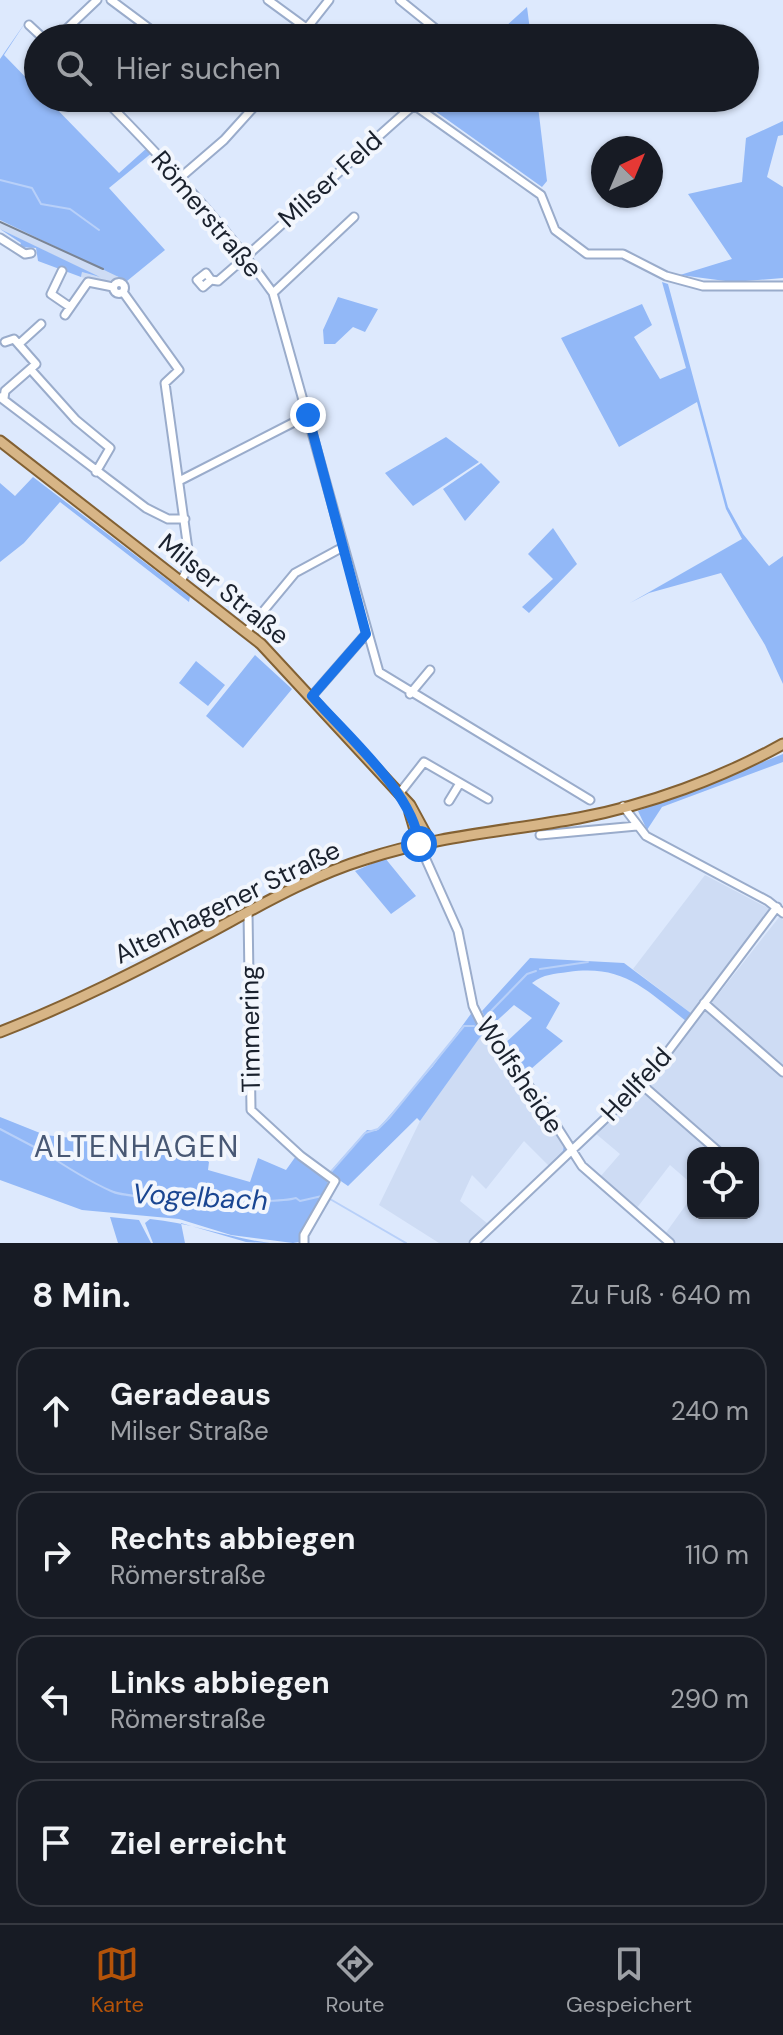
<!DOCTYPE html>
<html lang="de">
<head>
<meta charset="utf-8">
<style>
  body { margin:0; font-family:"DM Sans",sans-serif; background:#242831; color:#f1f3f6 }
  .controls { position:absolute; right:24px; bottom:24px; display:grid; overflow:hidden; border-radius:16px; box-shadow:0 2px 6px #0004 }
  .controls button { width:72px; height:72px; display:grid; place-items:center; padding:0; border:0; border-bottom:2px solid #363941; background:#171b24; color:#f1f3f6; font:40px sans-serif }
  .compass { position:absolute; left:591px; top:136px; width:72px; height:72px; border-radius:50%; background:#171b24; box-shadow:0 2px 6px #0004; rotate:44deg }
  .stop { position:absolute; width:24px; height:24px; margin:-18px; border:6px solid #1a73e8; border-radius:50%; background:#fff }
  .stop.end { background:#1a73e8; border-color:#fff; box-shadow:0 2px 8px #0008 }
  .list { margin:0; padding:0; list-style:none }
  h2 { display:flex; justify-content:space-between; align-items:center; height:104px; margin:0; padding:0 32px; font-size:34px }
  h2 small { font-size:26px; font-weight:400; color:#9ea1a6 }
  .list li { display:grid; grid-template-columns:52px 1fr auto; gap:24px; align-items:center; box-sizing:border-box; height:128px; margin:0 16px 16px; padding:0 16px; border:2px solid #363941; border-radius:24px }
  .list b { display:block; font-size:30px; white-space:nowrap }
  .list p { margin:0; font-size:26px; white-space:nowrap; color:#9ea1a6 }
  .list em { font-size:26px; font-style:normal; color:#9ea1a6 }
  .icon { flex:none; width:44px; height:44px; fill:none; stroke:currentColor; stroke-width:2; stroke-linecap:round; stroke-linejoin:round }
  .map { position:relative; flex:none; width:783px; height:1243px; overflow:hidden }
  .search { position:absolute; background:#171b24; box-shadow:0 2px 6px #0004; left:24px; right:24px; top:24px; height:88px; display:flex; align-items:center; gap:20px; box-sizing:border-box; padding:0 28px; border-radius:44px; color:#9ea1a6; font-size:30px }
  .sheet { height:680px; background:#171b24 }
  nav { display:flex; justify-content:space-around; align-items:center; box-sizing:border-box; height:112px; border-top:2px solid #363941; background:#171b24; font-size:22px; color:#9ea1a6 }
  nav a { display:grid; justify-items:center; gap:4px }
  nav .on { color:#b45309 }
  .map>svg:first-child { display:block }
</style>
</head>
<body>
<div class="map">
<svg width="783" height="1243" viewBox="0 0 783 1243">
  <rect width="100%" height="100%" fill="#dde9fd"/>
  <!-- built -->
  <path fill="#cedcf4" d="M0,220L117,274L118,279L99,282L81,277L82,272L96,276L0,229Z
    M705,875L768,908L770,913L692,1014L633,969Z
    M780,916L783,920V1243H676L665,1234L693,1195V1213H753V1153H693V1185L670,1165L636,1209L600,1177L620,1154L595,1133L650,1081Z
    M483,1032L540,1107L564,1145V1151L549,1166L524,1141L486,1189L472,1175L460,1201L488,1224L468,1243H439L379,1205L420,1121Z"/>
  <!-- green -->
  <path fill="#92b8f7" d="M527,7L531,38H493Z
    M27,20L4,55L38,90V98H46L119,173L148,147L153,152L109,188L165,250L127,281L0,220V59Z
    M424,98H537L547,181L542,187L421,101Z
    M783,121V135L778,136L767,177L783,187V278L733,282L680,275L732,259L688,194L742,182L746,138Z
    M0,229L100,277L82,272L81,277L38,261L36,248L19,247L21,243Z
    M662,282L668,284L728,507L743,534L769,566L783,556V684L765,645L721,573L649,593L630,603L742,539L726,509L697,402L619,447L561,338L642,304L652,325L634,337L660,379L686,368Z
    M338,297L378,309L365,332L353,327L335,344H324L323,330Z
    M446,437L479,462L413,506L385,473Z
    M481,463L500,482L465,521L443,489Z
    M33,477L190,597L189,602L60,502L24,543L0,562V483L15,496Z
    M553,528L577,564L529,613L522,607L553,579L528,554Z
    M255,655L292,689L243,748L206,716Z
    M196,661L225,685L208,706L179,683Z
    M783,754V762L662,807L647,830L638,811Z
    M385,858L416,896L391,914L355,871Z
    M530,958L624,963L692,1014L686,1021C645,989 623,964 568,972C554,974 544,974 532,983L560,1003L546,1028L563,1041L523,1076L501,1047L532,1018L514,1005L489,1028L482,1011Z
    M473,1011L566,1146L564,1154L549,1166L563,1151L564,1145L483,1033L420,1121L417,1118L348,1186L329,1173L367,1130L376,1131L433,1066Z
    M0,1117L45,1135L135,1145L205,1159L209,1162L208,1170L250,1182L258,1158L286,1170L296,1156L331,1182L299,1242L293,1243L231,1235L179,1219L82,1210L0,1180Z
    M110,1217L139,1220L151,1243H118Z
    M150,1219C191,1223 229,1238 270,1243L246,1242L181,1223L185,1243H153L145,1223Z"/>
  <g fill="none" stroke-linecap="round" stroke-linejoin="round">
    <!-- stream -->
    <path stroke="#b8d0f9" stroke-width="2" d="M0,180L32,188L41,204L70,209L99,230
      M540,969L588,962
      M490,1012L527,974L536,971
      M484,1019L489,1014
      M0,1129L38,1149
      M41,1150C60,1163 91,1182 111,1191C129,1200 275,1205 296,1198L300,1201L322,1196L329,1183L327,1179
      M329,1174L365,1133L378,1129L389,1118L464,1026H474
      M311,1229L330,1199L406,1243"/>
    <defs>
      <path id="minor" d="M111,0L162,38
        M268,0L320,38
        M400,0L447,38
        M29,25L43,38
        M57,38L97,0
        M299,38L329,0
        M103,98C164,160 222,222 273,293L379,672L590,800
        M244,98L255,106
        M404,98L541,195L555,230L587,254H623L666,276L703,286H783
        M181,177L224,140L262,98
        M0,238L25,254L31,253
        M62,271L51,294L70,307
        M211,280L206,273L197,280L203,287L211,280L218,281C287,222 352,158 422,98
        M113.5 288a5.5 5.5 0 1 1 11 0a5.5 5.5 0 1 1-11 0Z
        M123,292L179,370L165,383L190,564L181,581
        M273,293L354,217
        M65,315L88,282L113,287
        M19,344L41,324
        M32,371L76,420L110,448L96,472
        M0,397L146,508L168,519H185
        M4,398L5,391L36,364L14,339L5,342
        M181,480L308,415
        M246,632L295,573L343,547
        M410,694L430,670
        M312,696L366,634
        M399,794L424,762L488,799
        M449,801L460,783
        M623,806L646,836L768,901L783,913
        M540,835L637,826
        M419,844L458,931L473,1006L481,1022L543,1105L582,1166L670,1243
        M248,912L251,1110L301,1156L335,1181L304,1235V1243
        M704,1003L783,1072
        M641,1084L720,1153
        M474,1243L648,1078L777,907"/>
      <path id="major" d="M0,441L261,644L410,805L430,842
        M410,813L419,844
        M0,1032C72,1004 139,970 207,934C259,906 310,876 366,859C435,836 508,831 579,818C648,805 722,778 783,744"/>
    </defs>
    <!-- minor casing -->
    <use href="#minor" stroke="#9aaccb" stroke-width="11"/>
    <!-- major casing -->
    <use href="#major" stroke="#836133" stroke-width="13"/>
    <!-- minor -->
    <use href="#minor" stroke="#fff" stroke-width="7"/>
    <!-- major -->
    <use href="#major" stroke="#d7b586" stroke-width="9"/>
    <!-- tram -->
    <path stroke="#7a8494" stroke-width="2" d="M0,222L103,269"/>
  </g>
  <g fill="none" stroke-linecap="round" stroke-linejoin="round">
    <!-- route -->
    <path stroke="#1a73e8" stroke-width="10" d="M308,415L366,634L312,696C345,734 414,793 419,844"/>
  </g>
  <g text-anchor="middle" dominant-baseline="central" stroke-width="8" stroke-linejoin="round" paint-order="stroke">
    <!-- street labels -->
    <g font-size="26" fill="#1a212d" stroke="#f2f6fd">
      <text transform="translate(330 179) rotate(-42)">Milser Feld</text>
      <text transform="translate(207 214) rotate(50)">Römerstraße</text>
      <text transform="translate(224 589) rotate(39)">Milser Straße</text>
      <text transform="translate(227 902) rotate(-26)">Altenhagener Straße</text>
      <text transform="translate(250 1029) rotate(-91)">Timmering</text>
      <text transform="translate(520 1075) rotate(56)">Wolfsheide</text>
      <text transform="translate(636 1084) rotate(-47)">Hellfeld</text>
    </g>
    <!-- water labels -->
    <g font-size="28" font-style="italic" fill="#1a4692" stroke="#f2f6fd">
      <text transform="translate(200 1197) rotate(3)">Vogelbach</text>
    </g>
    <!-- quarter labels -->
    <g font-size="30" letter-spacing="2" fill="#485874" stroke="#f2f6fd">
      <text x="137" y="1146">ALTENHAGEN</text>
    </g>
  </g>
</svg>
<div class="controls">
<button><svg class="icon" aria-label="locate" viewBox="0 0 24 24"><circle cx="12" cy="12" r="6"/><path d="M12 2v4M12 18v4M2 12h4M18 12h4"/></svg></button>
</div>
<svg class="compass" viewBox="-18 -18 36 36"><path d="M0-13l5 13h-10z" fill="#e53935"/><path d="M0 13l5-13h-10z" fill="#9ea1a6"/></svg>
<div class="stop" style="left:419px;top:844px"></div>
<div class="stop end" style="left:308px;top:415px"></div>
<div class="search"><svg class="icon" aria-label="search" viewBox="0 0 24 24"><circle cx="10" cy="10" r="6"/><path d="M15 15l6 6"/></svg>Hier suchen</div>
</div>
<section class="sheet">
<h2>8 Min.<small>Zu Fuß · 640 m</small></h2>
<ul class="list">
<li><svg class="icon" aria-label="ahead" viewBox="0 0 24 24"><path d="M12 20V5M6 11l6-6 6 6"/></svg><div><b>Geradeaus</b><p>Milser Straße</p></div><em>240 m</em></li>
<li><svg class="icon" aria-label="right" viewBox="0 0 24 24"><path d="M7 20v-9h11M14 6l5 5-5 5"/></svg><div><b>Rechts abbiegen</b><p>Römerstraße</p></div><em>110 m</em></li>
<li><svg class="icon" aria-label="left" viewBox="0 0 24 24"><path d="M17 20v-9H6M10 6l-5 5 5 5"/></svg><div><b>Links abbiegen</b><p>Römerstraße</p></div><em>290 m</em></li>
<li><svg class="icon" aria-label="arrive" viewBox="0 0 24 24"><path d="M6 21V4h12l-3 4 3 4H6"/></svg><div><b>Ziel erreicht</b></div></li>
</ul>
</section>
<nav>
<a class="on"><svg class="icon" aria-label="map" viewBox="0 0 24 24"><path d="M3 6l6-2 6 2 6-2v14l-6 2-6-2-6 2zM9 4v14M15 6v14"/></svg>Karte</a>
<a><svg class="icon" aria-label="directions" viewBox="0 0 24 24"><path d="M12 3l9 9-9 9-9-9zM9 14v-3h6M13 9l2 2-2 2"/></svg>Route</a>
<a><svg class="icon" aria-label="saved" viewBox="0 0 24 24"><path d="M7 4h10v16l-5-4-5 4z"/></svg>Gespeichert</a>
</nav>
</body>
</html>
